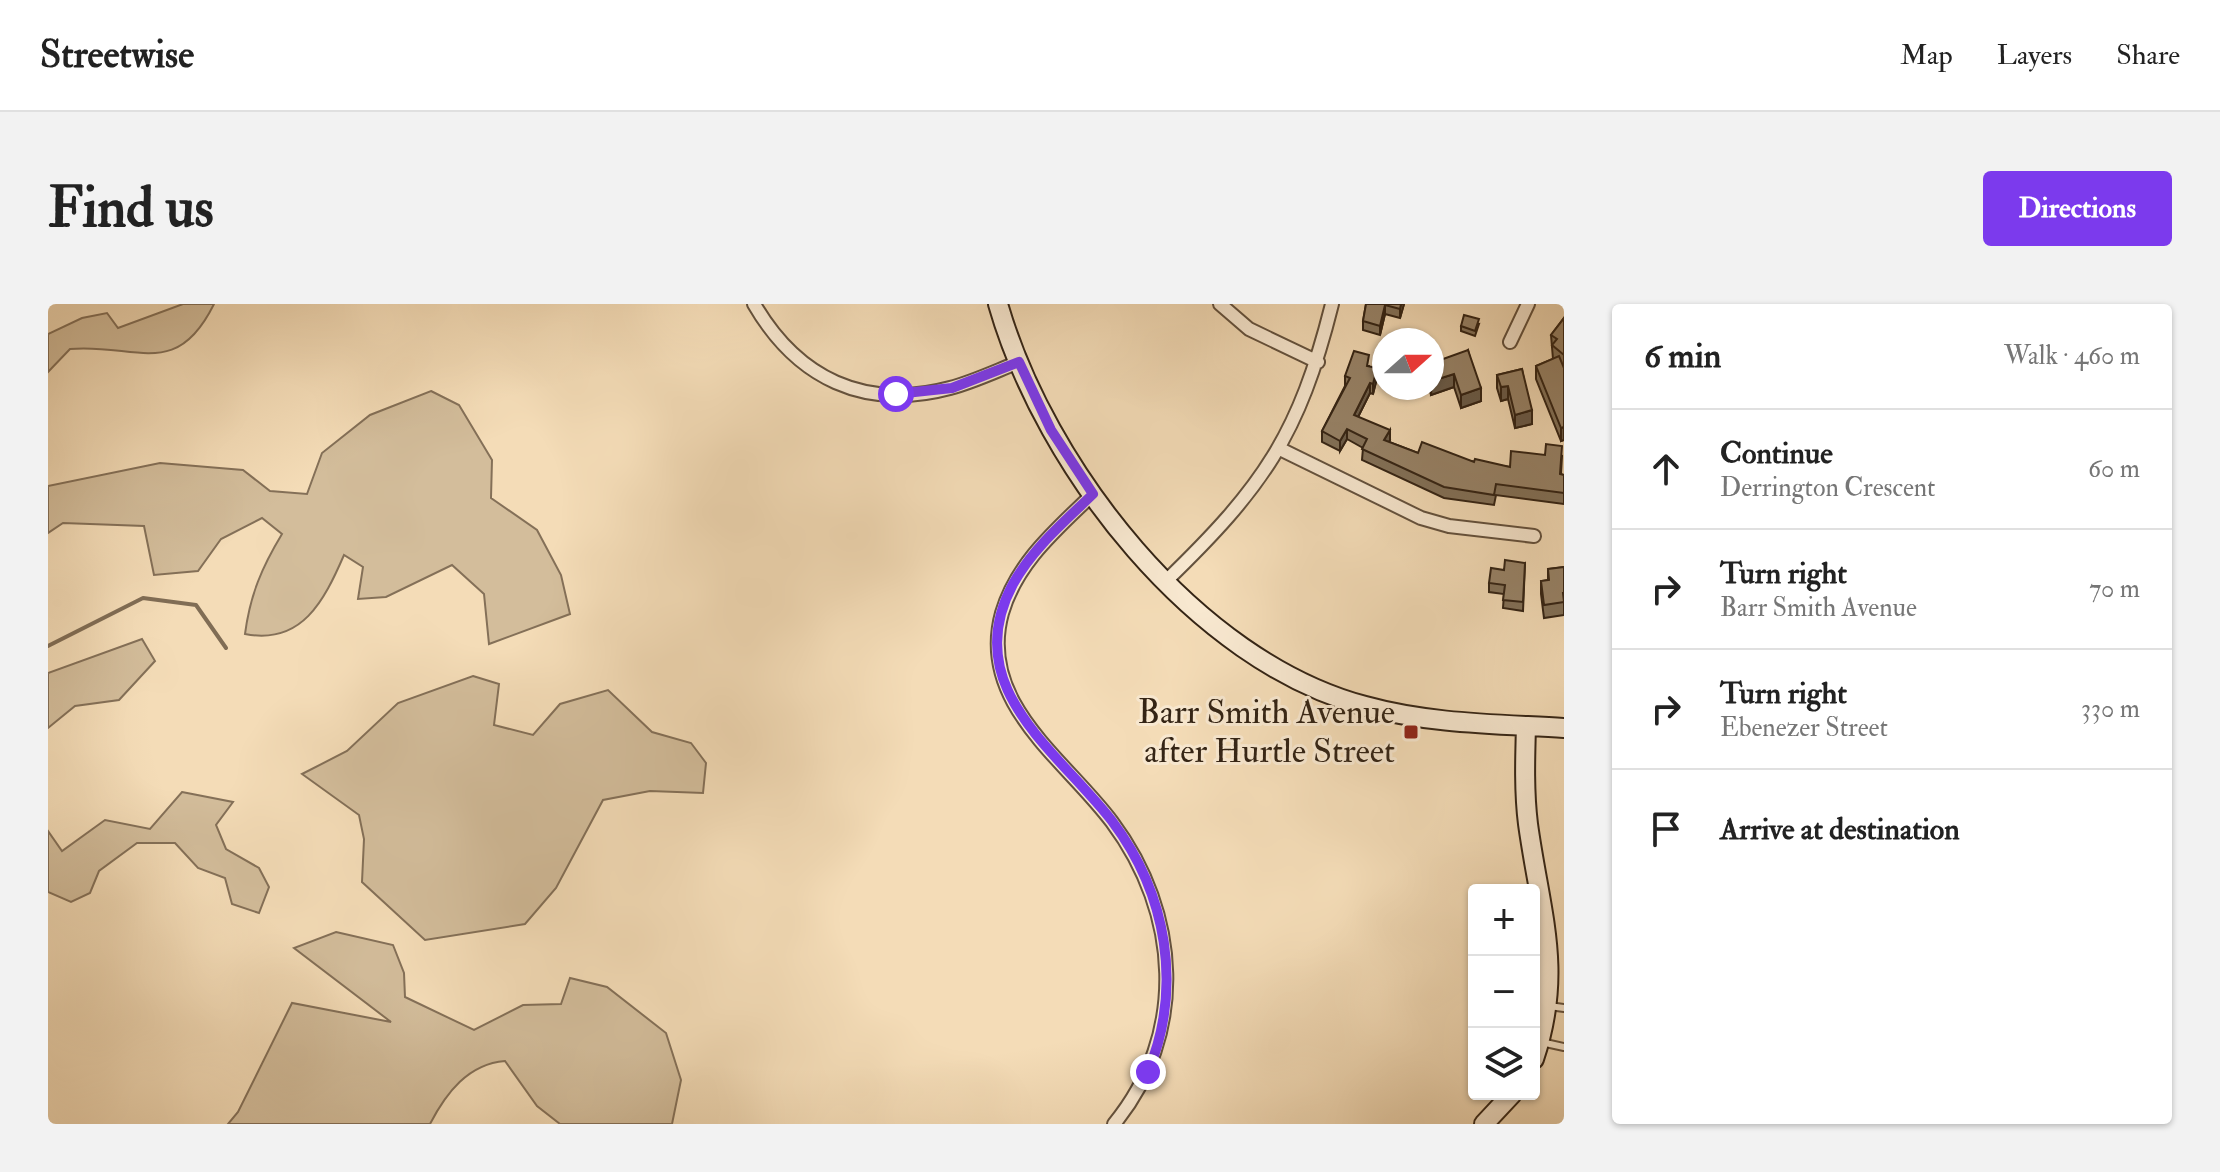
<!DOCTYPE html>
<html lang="en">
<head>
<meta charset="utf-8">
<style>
  body { margin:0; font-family:"IM FELL Double Pica",serif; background:#f2f2f2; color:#222 }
  .controls { position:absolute; right:24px; bottom:24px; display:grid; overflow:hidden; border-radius:8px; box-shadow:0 2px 6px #0004 }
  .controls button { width:72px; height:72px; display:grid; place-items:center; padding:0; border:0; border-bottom:2px solid #e0e0e0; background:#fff; color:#222; font:40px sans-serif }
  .compass { position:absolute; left:1324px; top:24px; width:72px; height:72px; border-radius:50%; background:#fff; box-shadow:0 2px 6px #0004; rotate:69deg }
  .stop { position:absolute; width:24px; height:24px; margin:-18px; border:6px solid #7c3aed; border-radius:50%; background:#fff }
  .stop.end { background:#7c3aed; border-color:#fff; box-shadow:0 2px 8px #0008 }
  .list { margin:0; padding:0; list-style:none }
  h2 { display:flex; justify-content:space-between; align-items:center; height:104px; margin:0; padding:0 32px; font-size:34px }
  h2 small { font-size:26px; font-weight:400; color:#767676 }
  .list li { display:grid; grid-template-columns:52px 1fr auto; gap:24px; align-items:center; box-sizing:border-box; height:120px; padding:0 32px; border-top:2px solid #e0e0e0 }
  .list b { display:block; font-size:30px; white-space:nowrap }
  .list p { margin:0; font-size:26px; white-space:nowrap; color:#767676 }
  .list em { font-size:26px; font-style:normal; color:#767676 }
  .icon { flex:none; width:44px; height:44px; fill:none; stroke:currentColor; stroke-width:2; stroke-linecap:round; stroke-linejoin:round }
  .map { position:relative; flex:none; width:1516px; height:820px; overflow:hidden; border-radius:8px }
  header { display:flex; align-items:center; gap:48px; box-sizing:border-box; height:112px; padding:0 40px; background:#fff; border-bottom:2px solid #e0e0e0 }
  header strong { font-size:38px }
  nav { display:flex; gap:44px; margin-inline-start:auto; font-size:28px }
  .intro { display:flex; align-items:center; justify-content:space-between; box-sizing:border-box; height:192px; padding:0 48px }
  h1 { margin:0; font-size:56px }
  .button { padding:20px 36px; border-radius:8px; background:#7c3aed; color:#fff; font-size:28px; font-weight:700 }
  main { display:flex; gap:48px; padding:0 48px }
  aside { flex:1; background:#fff; border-radius:8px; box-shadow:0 2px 6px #0004 }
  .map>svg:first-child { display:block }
</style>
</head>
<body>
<header>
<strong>Streetwise</strong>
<nav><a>Map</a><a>Layers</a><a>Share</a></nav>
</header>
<div class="intro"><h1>Find us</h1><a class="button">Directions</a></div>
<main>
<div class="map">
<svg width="1516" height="820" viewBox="0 0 1516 820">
  <rect width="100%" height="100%" fill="#f4dcb7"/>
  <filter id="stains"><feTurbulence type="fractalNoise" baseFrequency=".0025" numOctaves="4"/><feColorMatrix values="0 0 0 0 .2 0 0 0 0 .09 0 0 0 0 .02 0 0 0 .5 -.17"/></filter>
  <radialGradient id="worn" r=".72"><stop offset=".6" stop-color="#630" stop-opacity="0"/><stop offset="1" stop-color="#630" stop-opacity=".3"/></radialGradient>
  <!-- green -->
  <path fill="#d3bd9b" stroke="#847058" stroke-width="2" d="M135,0H166C128,77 88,39 22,45L0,68V30L34,14L59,9L70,24Z
    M383,87L411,101L444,156L443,194L489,226L513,271L522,310L441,340L436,290L404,261L338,293L310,295L315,263L296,251C276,297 254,341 197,330C202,291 214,263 234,230L214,214L173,235L150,267L106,271L96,222L15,219L0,229V182L112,159L195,166L222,187L259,190L274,149L322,111Z
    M94,335L107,357L71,396L27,402L0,424V369Z
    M425,372L451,380L446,421L485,431L512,400L560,386L604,428L643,439L658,459L655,489L602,487L555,496L508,584L477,620L377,636L314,578L316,535L311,511L254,470L299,447L350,399Z
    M134,488L185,498L168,521L178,545L211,564L221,583L211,609L184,600L177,574L150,564L127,539H89L51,567L42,589L23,598L0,588V527L14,547L57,516L102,525Z
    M288,628L345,641L356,669L357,693L426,726L475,701L513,700L522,674L559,683L618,729L633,776L624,820H512L489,802L457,757C420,760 398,789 382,820H180L190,808L244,699L343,718L246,644Z"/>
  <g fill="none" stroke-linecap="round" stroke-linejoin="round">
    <!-- stream -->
    <path stroke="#806d55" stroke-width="4" d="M0,342L95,294L148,301L178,344"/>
    <defs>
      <path id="lane" d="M1501,702L1516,704
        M1493,738L1516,743"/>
      <path id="street" d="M706,0C749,74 816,107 902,84C925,78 948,67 971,58
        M1172,0L1201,25L1270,58
        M1462,38L1480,0
        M1232,145L1373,214L1401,222L1486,232
        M1045,190C1009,225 969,258 954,309C929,399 1017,455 1064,518C1132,609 1140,730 1066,820
        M1118,277C1215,183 1251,132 1284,0"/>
      <path id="secondary" d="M950,0C997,164 1147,357 1317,402C1382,420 1449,420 1516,424
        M1478,422C1477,455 1476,488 1480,520C1492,608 1516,666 1486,755
        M1436,820L1464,790"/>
    </defs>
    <!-- lane casing -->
    <use href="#lane" stroke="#64523e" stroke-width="10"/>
    <!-- street casing -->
    <use href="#street" stroke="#64523e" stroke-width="16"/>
    <!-- secondary casing -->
    <use href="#secondary" stroke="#342415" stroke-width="22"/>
    <!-- lane -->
    <use href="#lane" stroke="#f8e8d0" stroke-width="6"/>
    <!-- street -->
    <use href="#street" stroke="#f8e8d0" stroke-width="12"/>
    <!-- secondary -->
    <use href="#secondary" stroke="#f8e8d0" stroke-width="18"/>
  </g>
  <!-- wall -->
  <path fill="#83725a" stroke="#342415" stroke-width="2" d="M1318,0H1356L1352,14L1337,10L1332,31L1315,26V17Z
    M1516,14V136L1513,137L1488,75V62L1505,55L1503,31Z
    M1431,20L1427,32L1413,27V22Z
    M1420,46L1433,97L1413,104L1406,83L1383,91L1381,84H1384Z
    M1321,62L1329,74L1325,90L1322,89L1310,113L1342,136L1341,138L1370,149L1462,163L1514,152L1513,170L1516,171V200L1448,191L1446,201L1396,194L1314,156L1315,144L1299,135L1292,147L1274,138V127L1297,82V72Z
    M1474,65L1484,120L1467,124L1460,95L1453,97L1449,84V71Z
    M1477,259L1475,307L1455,304L1456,290L1441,288V279L1456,266Z
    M1516,263V311L1496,314L1493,290V277L1500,276V265Z"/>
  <!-- shaded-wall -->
  <path fill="#6a5c4a" stroke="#342415" stroke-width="2" d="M1353,0H1356L1352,14V5Z
    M1337,1V10L1332,31V22Z
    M1329,64V74L1325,90V80Z
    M1406,70V83L1383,91L1384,77Z
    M1322,79V89L1306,121V111Z
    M1460,82V95L1453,97V83Z
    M1433,84V97L1413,104V91Z
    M1484,106V120L1467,124V111Z
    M1516,123V136L1513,137V124Z
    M1299,125V135L1292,147V137Z
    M1342,126V136L1336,147V136Z"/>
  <!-- building -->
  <path fill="#988469" stroke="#342415" stroke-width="2" d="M1318,0H1353L1352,5L1337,1L1332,22L1315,17Z
    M1416,11L1431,15L1427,27L1413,22Z
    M1516,14V51L1504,41L1509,35L1503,31Z
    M1420,46L1433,84L1413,91L1406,70L1384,77V59Z
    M1306,47L1321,51L1319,62L1329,64L1325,80L1322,79L1306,111L1342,126L1336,136L1370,149L1374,138L1426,158L1427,155L1462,163L1463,147L1497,151L1498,140L1514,142L1512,170L1516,171V189L1448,180L1446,191L1396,183L1314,145L1319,135L1299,125L1292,137L1274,127L1302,74L1297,72Z
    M1511,52L1516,64V123L1513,124L1488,62Z
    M1474,65L1484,106L1467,111L1460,82L1453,83L1449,71Z
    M1457,256L1477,259L1475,298L1455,296L1457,281L1441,279L1443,264L1456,266Z
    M1516,263V289H1515L1516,298L1496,301L1493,277L1501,276L1500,265Z"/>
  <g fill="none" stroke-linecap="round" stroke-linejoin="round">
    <!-- route -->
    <path stroke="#7c3aed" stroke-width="10" d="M848,90L904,84L971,58L1003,126L1045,190C1016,218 985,244 965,280C910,383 1009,446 1064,517C1119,590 1135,683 1100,768"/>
  </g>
  <!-- markers -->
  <rect fill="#8f2418" stroke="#f8e8d0" stroke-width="3" x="1355" y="420" width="16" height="16" rx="4"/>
  <g text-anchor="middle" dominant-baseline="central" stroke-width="6" stroke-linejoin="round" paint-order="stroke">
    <!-- poi labels -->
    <g font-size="34" fill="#342415" stroke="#f8e8d0" text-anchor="end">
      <text x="1347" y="408">Barr Smith Avenue<tspan x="1347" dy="39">after Hurtle Street</tspan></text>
    </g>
  </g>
  <rect width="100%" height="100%" filter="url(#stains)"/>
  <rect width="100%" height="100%" fill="url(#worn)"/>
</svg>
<div class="controls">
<button>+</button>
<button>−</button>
<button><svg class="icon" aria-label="layers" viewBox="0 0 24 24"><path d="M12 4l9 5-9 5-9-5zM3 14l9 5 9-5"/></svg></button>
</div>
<svg class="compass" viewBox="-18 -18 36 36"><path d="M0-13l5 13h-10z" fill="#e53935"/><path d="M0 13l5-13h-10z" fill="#767676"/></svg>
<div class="stop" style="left:848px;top:90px"></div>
<div class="stop end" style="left:1100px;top:768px"></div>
</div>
<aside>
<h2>6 min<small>Walk · 460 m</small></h2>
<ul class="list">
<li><svg class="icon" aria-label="ahead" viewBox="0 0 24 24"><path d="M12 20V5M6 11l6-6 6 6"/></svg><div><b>Continue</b><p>Derrington Crescent</p></div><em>60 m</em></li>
<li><svg class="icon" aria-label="right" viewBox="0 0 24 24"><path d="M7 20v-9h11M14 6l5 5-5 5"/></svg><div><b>Turn right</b><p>Barr Smith Avenue</p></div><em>70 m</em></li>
<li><svg class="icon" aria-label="right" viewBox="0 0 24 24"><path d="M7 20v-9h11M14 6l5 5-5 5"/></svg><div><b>Turn right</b><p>Ebenezer Street</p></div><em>330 m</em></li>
<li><svg class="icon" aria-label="arrive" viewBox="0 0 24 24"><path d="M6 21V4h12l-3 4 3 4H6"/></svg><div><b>Arrive at destination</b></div></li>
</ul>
</aside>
</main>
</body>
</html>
